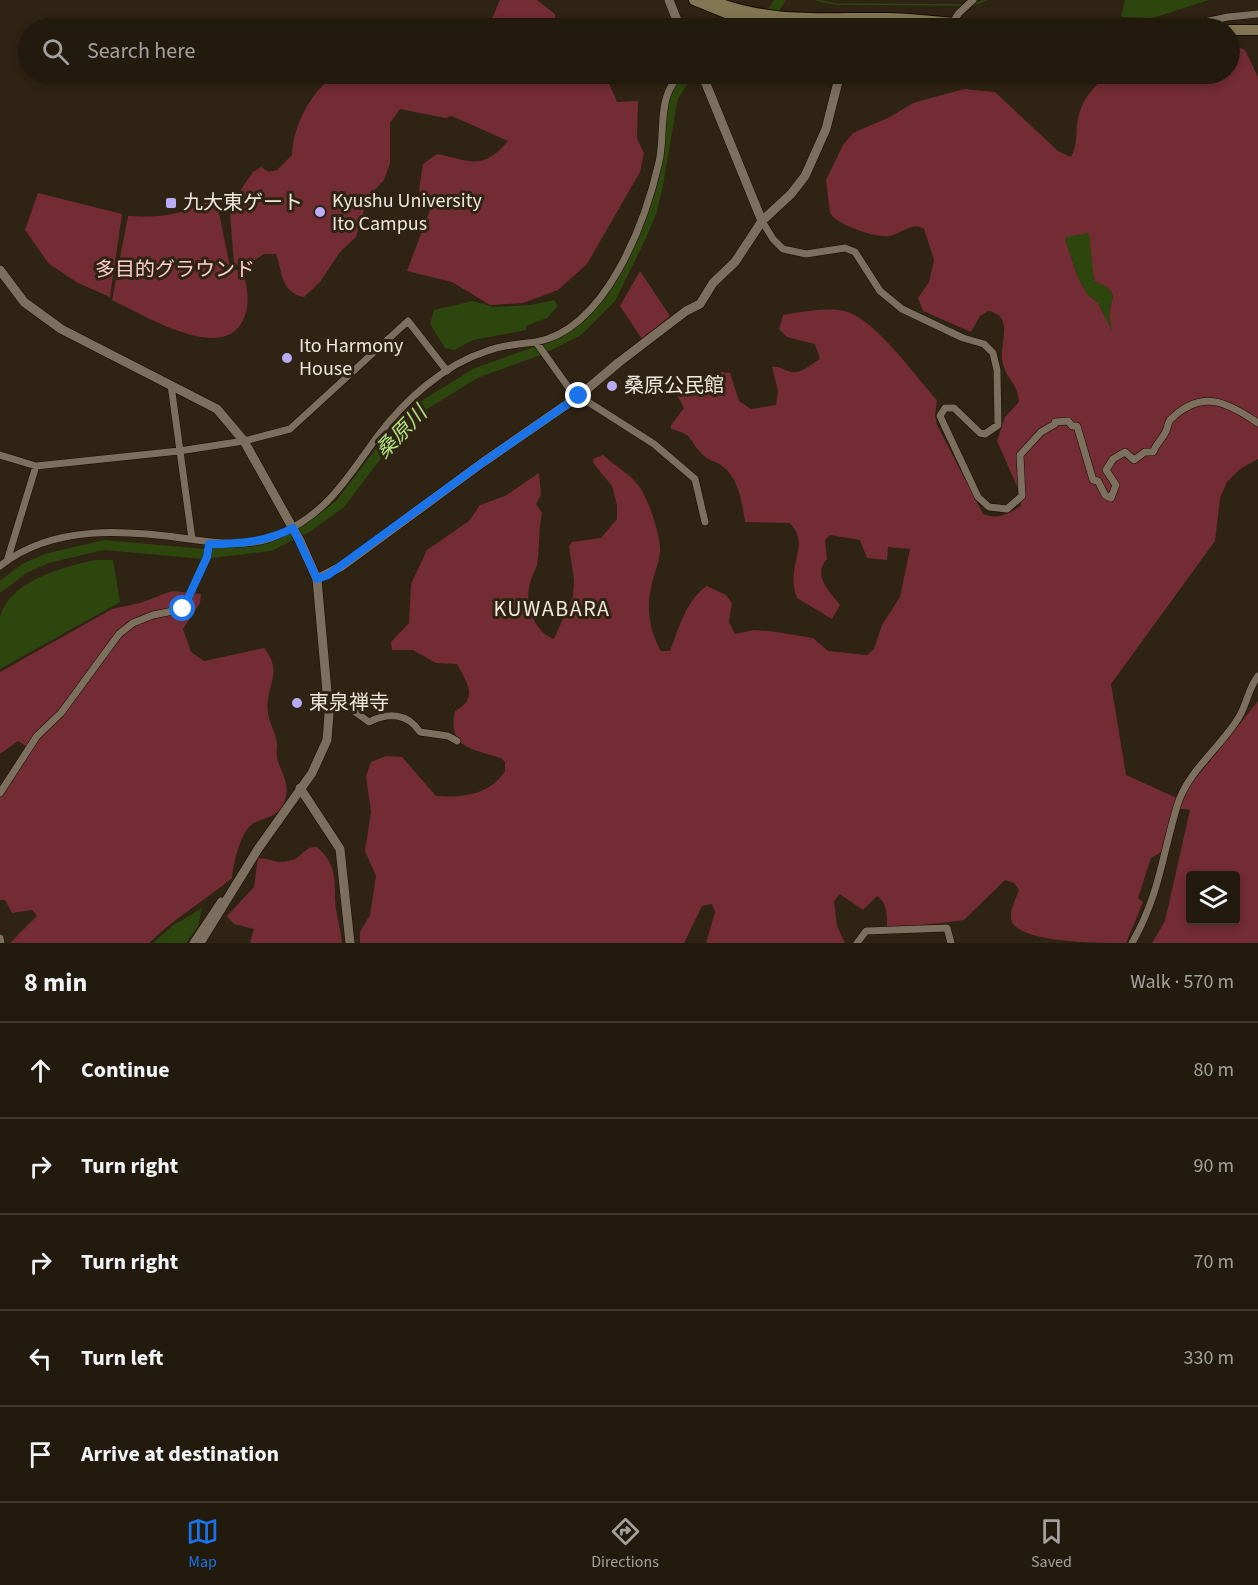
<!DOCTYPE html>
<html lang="en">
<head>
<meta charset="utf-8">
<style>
  body { margin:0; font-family:"Source Sans 3","Noto Sans JP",sans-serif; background:#2f271c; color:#f1f3f6 }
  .controls { position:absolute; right:18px; bottom:18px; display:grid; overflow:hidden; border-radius:6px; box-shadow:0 3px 9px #0003 }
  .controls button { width:54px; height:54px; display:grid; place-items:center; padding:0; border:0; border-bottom:2px solid #40382e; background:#231a0e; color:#f1f3f6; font:30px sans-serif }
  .stop { position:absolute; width:18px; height:18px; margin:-14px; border:4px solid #1a73e8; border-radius:50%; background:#fff }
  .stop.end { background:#1a73e8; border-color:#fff; box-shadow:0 2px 6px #0008 }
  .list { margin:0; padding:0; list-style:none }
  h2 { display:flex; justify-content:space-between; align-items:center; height:78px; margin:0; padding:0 24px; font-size:26px }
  h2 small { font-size:20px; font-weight:400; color:#a3a19e }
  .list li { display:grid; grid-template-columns:39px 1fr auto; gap:18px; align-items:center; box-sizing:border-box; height:96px; padding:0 24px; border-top:2px solid #40382e }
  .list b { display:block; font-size:22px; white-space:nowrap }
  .list em { font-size:20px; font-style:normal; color:#a3a19e }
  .icon { flex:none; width:33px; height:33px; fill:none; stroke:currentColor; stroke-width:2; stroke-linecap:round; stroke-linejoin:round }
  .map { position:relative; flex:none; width:1258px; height:943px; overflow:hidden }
  .search { position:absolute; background:#231a0e; box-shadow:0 3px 9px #0003; left:18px; right:18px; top:18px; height:66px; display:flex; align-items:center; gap:15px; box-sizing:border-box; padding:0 21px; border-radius:33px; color:#a3a19e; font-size:22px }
  .sheet { height:558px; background:#231a0e }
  nav { display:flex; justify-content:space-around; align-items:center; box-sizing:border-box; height:84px; border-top:2px solid #40382e; background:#231a0e; font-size:16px; color:#a3a19e }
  nav a { display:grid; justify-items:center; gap:3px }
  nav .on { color:#1a73e8 }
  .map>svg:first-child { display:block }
</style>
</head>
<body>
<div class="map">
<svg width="1258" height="943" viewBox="0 0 1258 943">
  <rect width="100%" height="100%" fill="#2f2313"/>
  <!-- green -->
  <path fill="#732c33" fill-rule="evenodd" d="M500,0H537L555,14V28H488Z
    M1230,43L1245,50L1258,77V459L1240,469L1227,482L1220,498L1215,541L1111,684L1126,775L1179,799L1258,701V943H1152L1165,921L1190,810L1175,808L1165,850L1151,858L1138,898L1143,902L1126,943C1100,943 1022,943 1012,922C1008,912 1016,899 1019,890L1014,883L1005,880L964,920L887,930C887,918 888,903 877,896L863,910L840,894L834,901L837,926L845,943H706L715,912L712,904L702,906L684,943H360V932L370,915L376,876L365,851L371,812L366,776L371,762L386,756L402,757L436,796C462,798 490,795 505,771V762L501,758C472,749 447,748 455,711C479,698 467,683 457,664L436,663L413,650H392L391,642L409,623L411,584L427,550L469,521L480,505L505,496L539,473L541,495L536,504L542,513C538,531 540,549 537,565C535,571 531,577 530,583C524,603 534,632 554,639L573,596L574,580L569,546L572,542L601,538L617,519V505L612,486L594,464L593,459L603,455C614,465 630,474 639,486C648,498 661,536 660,552C659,565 653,575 651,588C646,609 650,632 661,651H670C679,628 686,600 707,586L726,595L732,603L729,622L735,634L754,630L770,631L813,638L828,651L867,655L874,649L882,625L900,597L910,549L888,547L887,560L867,558L860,540L830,535L825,540L827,559C812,575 829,591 840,605L832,619L797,598C784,565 812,547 790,523L745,522C742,503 739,478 722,466C715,461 709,461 702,454C687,439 695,435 671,429V425L684,408L675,391L722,372L730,373L739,401L751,409L776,405L778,391L772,367C782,366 784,371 792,372C801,374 813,363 820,359L815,344L787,337L779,329L783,315C802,312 824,307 844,311C875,318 915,376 937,400L935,415L937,425L983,514C998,520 1008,514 1021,506L1019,491L997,441L1005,417L1019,402C1017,381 1008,382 1003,364C997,347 1017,316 988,311L980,316L971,332L923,311L918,298L929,282L934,260L924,229C913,221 901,234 889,236C875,238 837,225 830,213L826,180L843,145L853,133L890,117L913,103L964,89L995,92L1058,151L1071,157C1077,146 1076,137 1077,125C1080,101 1092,88 1109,74H1230ZM1088,233L1094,281L1107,287L1113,295L1109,314L1111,328L1098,303L1087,294L1078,277L1066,242ZM1190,876H1236V921H1190Z
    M337,74H605L617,102L638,101L637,139L644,153L640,172L587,264L558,290L523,303L490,305L452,282L407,271L430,210L419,190L423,164L437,154C472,161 482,171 508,141L452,116L445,118L400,109L390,123V163L384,180L368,197L356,237L340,252L320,282L304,297C280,292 283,273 276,254H264L243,267L234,264L230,213L242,188L253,172L261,167L269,172L277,170L292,155C293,126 311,90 337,74Z
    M38,193L122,214L110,297L78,283L49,264L25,230Z
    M216,198L230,267L243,273C248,288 250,304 244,318C225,366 142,314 112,300L128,216C167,218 181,214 216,198Z
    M640,271L670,316L642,339L620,306Z
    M172,591L201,594L200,603L183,629L191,652L204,661L264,648C285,674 264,686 268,713C269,723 276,733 277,744C277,749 276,757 278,762C284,776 291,789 283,805C275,820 259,817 249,827C240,836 233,865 232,878C205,901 174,918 149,943H10L37,916L32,910L12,913L5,900H0V789L29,748L18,741L0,754V672L112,609L140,603Z
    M317,847C340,867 333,884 336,909C338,921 341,932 342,943H250L254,929L234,924L227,916L254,887L258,858C271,858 276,865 292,860C303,857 304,846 317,847Z"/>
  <!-- water -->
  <path fill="#2d460e" d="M1125,0H1209L1153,18L1121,17Z
    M1089,233L1094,281L1107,287L1113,295L1109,314L1112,331L1098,303L1087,294L1078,277L1066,242L1065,237Z
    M554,300L558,306L547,318L526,326V330L473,340L454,350L445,348L430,324L434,310L473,301L494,307L531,305Z
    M96,560H113L120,602L0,669C0,653 0,633 0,618C8,581 65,566 96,560Z
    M202,908L198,926L186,943H153L172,926Z"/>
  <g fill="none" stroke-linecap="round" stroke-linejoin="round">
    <!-- stream -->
    <path stroke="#2d460e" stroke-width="1.5" d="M816,0L836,4L965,5
      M972,5L986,0"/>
    <!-- river -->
    <path stroke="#2d460e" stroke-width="10" d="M747,28L770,16L780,0
      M0,587L25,568L48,558L104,545L203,554L270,546L308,527L340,504L385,445L421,407L476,373L540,350L578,331L611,298L640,239L652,211L658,185L673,97L688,74"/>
    <defs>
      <path id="minor" d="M949,28L959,13L973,0
        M1189,28L1190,25L1228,17L1258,14
        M762,221L773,239L783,249L806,254L845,248L855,252L880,291L902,309L963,338L984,344L993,353L997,370L998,425L985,434L980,433L954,408H945L940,416L978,497L989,507L1007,509L1022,496L1020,455L1041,432L1055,424V422L1068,421L1072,426H1077L1093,480L1098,481L1105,495L1111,498L1116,485L1106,470L1113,459L1125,452L1134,460L1145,452H1153C1158,441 1160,442 1165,433C1168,429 1167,424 1170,420C1201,389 1226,401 1258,423
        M536,342C606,329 645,223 659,162C664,140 660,113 668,93C670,87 676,80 679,74
        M171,385L192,539
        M0,455L36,466L179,451L244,441L290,429L408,321L447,371
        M7,561L36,466
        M0,566C53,524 126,530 189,539C218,543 250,548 278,535C328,513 347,478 377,437C404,401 443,365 487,351C502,345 520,344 536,342L571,391L654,444L695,479L705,522
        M326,691L369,722C388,712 408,713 420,732L448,736L457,741
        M0,793L37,736L61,713L119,634L133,623L153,615L183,609L207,557L209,544
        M0,938L1,943
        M193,943L221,901
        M857,943L866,931L947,928L951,943
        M1132,943C1160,894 1162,855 1178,803C1189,770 1221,747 1239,717C1247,704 1248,689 1258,676"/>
      <path id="tertiary" d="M669,0L680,28
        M839,19L840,28
        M702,74L762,221
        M0,270L24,302L61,329L217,409L244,441L300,541L317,579L329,714L327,740L312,773L258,849L200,943
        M317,579L342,566L482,463L579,396L618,363L686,311L700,304L713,283L735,262L762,221L791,194L805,176L826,129L840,74
        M300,788L340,849L350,943"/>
      <path id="secondary" d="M694,0L741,19L797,28
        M711,0C768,24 828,17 888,18C926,19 964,25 1002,28
        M852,28H906
        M1230,30H1258"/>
    </defs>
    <!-- minor casing -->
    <use href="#minor" stroke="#170c01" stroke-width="8"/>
    <!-- tertiary casing -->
    <use href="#tertiary" stroke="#170c01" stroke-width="10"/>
    <!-- secondary casing -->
    <use href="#secondary" stroke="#170c01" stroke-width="12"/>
    <!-- minor -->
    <use href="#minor" stroke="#7d6f5d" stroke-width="7"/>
    <!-- tertiary -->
    <use href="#tertiary" stroke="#7d6f5d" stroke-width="9"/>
    <!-- secondary -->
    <use href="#secondary" stroke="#827551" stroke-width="10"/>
  </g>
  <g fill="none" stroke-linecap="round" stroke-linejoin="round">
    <!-- route -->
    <path stroke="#1a73e8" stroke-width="8" d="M183,609L207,557L209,544C240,544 266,542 293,528L317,579L328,575L482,463L579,396"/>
  </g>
  <!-- markers -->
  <g fill="#b9abf7" stroke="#2f2313" stroke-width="2">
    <rect x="165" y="197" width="12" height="12" rx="3"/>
    <circle cx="320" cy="212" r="6"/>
    <circle cx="287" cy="358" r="6"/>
    <circle cx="612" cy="386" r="6"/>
    <circle cx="297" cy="703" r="6"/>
  </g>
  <g text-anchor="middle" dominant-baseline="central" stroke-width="6" stroke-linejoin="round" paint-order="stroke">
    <!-- poi labels -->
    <g font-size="20" fill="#f0e8de" stroke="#2f2313" text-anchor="start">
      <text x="332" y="201">Kyushu University<tspan x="332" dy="23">Ito Campus</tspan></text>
      <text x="183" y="203">九大東ゲート</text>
      <text x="299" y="346">Ito Harmony<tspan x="299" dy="23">House</tspan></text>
      <text x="624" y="386">桑原公民館</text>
      <text x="309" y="703">東泉禅寺</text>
    </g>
    <!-- park labels -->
    <g font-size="20" fill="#fecdce" stroke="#2f2313">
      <text x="175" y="270">多目的グラウンド</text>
    </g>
    <!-- water labels -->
    <g font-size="21" font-style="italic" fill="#afe07e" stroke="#2f2313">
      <text transform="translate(401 432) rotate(-46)">桑原川</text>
    </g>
    <!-- quarter labels -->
    <g font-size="22" letter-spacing="1.5" fill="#f0e8de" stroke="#2f2313">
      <text x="552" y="609">KUWABARA</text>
    </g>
  </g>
</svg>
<div class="controls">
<button><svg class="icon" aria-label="layers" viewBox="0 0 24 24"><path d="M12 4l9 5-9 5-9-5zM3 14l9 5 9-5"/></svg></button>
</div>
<div class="stop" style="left:183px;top:609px"></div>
<div class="stop end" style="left:579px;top:396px"></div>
<div class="search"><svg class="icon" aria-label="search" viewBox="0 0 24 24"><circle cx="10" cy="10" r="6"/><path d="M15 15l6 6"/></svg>Search here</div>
</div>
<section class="sheet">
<h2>8 min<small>Walk · 570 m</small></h2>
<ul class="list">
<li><svg class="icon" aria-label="ahead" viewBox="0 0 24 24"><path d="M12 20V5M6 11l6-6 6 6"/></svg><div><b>Continue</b></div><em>80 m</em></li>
<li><svg class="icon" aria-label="right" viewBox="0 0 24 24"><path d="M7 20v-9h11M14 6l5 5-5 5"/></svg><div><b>Turn right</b></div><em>90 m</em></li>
<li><svg class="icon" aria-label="right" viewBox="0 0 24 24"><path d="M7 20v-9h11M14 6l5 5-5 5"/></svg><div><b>Turn right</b></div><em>70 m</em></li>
<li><svg class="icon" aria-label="left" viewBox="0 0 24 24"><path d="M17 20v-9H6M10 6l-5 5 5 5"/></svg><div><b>Turn left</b></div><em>330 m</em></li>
<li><svg class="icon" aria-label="arrive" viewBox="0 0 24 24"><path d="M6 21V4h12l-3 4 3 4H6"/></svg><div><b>Arrive at destination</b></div></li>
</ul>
</section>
<nav>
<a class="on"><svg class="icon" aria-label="map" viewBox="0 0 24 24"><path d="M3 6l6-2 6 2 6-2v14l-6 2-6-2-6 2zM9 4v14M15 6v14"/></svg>Map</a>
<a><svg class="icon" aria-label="directions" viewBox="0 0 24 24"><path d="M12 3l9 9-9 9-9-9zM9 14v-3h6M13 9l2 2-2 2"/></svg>Directions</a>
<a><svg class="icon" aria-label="saved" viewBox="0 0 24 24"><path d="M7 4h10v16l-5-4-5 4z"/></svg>Saved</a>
</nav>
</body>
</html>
